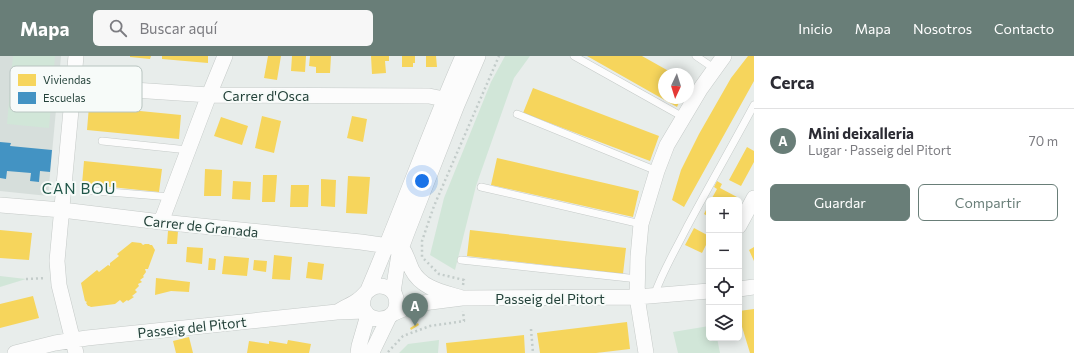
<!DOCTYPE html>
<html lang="es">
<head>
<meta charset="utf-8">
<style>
  body { margin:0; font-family:Commissioner,sans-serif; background:#f7f7f7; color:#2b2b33 }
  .controls { position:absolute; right:12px; bottom:12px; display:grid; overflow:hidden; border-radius:6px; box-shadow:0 2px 10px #0003 }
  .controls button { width:36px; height:36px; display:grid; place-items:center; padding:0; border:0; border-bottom:1px solid #e1e1e2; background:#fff; color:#2b2b33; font:20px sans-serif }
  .compass { position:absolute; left:658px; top:12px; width:36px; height:36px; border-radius:50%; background:#fff; box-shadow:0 2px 10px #0003; rotate:184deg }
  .you { position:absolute; left:422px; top:125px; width:14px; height:14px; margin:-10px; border:3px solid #fff; border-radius:50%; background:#1a73e8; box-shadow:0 0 0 6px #1a73e833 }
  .badge { display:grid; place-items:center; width:26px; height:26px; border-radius:50%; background:#697e78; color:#fff; font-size:13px; font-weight:700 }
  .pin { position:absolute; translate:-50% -33px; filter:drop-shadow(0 1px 2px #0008) }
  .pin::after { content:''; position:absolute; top:21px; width:14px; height:12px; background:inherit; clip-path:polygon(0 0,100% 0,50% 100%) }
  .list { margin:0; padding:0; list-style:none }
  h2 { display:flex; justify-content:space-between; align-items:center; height:52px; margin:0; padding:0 16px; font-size:17px }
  h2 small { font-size:13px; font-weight:400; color:#7c7c81 }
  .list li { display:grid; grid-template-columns:26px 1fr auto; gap:12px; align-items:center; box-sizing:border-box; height:64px; padding:0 16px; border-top:1px solid #e1e1e2 }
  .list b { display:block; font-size:15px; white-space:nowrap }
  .list p { margin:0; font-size:13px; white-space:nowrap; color:#7c7c81 }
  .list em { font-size:13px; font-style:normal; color:#7c7c81 }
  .actions { display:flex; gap:8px; padding:12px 16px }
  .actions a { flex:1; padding:9px 0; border:1px solid #697e78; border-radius:6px; text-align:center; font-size:14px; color:#697e78 }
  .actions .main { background:#697e78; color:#fff }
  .icon { flex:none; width:22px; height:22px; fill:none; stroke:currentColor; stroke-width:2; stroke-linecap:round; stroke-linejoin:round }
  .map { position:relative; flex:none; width:754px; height:297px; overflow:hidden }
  header { display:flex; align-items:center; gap:24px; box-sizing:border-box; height:56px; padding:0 20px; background:#697e78; color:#fff }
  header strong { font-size:19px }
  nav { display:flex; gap:22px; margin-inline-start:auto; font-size:14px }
  .search { width:280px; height:36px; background:#f7f7f7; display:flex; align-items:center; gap:10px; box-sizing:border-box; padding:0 14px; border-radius:6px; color:#7c7c81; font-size:15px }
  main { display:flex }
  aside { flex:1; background:#fff }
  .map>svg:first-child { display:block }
</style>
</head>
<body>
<header>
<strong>Mapa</strong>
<div class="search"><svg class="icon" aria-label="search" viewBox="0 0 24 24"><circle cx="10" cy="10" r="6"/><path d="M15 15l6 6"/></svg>Buscar aquí</div>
<nav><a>Inicio</a><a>Mapa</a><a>Nosotros</a><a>Contacto</a></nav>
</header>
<main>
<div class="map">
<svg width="754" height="297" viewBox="0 0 754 297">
  <rect width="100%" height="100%" fill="#e8edeb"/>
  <!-- built -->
  <path fill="#d6dedb" d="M0,0H61L48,140L0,135Z"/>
  <!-- green -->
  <path fill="#d1e6d8" d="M13,0H55L49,72L7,68Z
    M505,0H530L514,22L476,130L455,214L430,199L444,142L491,26Z
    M0,220L26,223L0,231Z
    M709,270V282H717L720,297H678L673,276Z
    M439,284L438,297H399L408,288Z"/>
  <!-- homes -->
  <path fill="#f6d55c" d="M130,0H151L150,3L130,1Z
    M162,0H208V7L162,3Z
    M268,0H281L277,24L264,22Z
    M292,0H306L305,16L291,15Z
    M310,0H331L330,17H316V11L309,10Z
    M371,0H389V5H385L386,17L372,18Z
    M402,0H415V7H413V11H402Z
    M426,0H436L437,11H426Z
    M587,0H642L674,18H664V42H681L677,51Z
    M748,0H754V25L684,151L672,144L681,114L699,78L731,22Z
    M533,32L659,80L650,105L523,57Z
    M89,50L181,59L179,83L87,74Z
    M262,60L281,65L274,97L255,92Z
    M352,60L367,63L363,86L347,82Z
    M221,61L248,70L242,89L214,80Z
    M747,91L754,95V106L741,130L729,124Z
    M497,102L639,135L633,161L491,129Z
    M84,105L162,113L159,136L82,128Z
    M205,113L222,114L221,140H204Z
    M263,119H277L275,146H262Z
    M348,120L370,121L367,158L346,157Z
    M321,123L336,124L335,151L321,150Z
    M233,125L251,126L250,144L232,143Z
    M717,125L722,128L720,132L737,141L735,144H716L712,142L717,133L714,131Z
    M291,129H309L308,151H290Z
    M708,150L709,151V161L704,158Z
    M694,172L709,180V183L702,197L685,189Z
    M0,174L32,177L29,204L0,202Z
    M470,174L626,192L623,218L467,200Z
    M168,175H178L177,188H167Z
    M132,186L141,187L143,189L145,188H149L150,189H152L155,194L148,213H145L146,216L143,220L144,221L140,224L142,226L138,228L139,230L135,234L137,236L132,240L134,241L128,245L127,244L123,247L120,244L115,248L91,251L89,250H88L86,247L87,246L85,245L81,227L97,214L99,216L108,209L110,210V207L119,200L117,198Z
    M187,191L203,192L202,208L186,206Z
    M754,191V205L749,194Z
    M274,199L292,201L290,224L272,223Z
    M224,200L249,202L247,220L222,218Z
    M209,202L216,203L215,214H208Z
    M254,204L267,205L266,216L253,214Z
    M308,206L324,208L322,224L306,222Z
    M156,222L190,226L189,236L171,235L155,239Z
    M33,240L39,262L0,272V248Z
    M754,253V297H750L739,261V255Z
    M627,266L630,293L596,297H540L537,277Z
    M418,267L419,269L411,274L410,272Z
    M524,279L525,297H447L446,287Z
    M189,281L193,297H176L173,285Z
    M288,284L311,288L309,297H247L249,285L269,288V285L287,288Z"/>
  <!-- schools -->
  <path fill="#4393c3" d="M0,86L11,87L10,90L52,94L50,116L40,115L39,126L30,125L31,117L7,115L6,123L0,122Z"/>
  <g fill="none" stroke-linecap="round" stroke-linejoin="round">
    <defs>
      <path id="lane" d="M574,0L683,61
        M696,0L715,13
        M517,58L657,115
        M102,85L188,94
        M481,131L641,168
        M84,134L171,141
        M461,204L638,223
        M654,240C662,216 676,193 687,171C709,130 732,90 754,49"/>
      <path id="street" d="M76,0L57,205L59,229L76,297
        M73,30L209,39L429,40L444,43L457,49
        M0,149L62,154L161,166L361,186L402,192C407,199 408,206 412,214C422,233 443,236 462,242
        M161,166L209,39L225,0
        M739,170L754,142
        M739,233L754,231
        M368,234C401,157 429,77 463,0
        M393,236L399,198L408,174L457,49L478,0
        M339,255C345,251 353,248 358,244C363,241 366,235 372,232C381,227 394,232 396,242C403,272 351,269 365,238
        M392,258L415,248L462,242L637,241L709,235
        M15,297L55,287L87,282L337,256L365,255
        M358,297L359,290L368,259
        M372,297L373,294L389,261
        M646,297L637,241L638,201L641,168L657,115L667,89L701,32L724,0"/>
    </defs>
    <!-- lane casing -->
    <use href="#lane" stroke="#c5cac8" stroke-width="8"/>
    <!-- street casing -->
    <use href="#street" stroke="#c5cac8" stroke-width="16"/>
    <!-- path -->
    <path stroke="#c3ccca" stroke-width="2.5" stroke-dasharray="2 3" stroke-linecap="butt" d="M26,223L46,222
      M463,229L464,224L439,218L422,201V185L434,150L499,0
      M531,273L533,297
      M388,296L403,280L430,270L464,265L463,255"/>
    <!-- lane -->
    <use href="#lane" stroke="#fcfcfc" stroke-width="7"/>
    <!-- street -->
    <use href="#street" stroke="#fcfcfc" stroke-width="15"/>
  </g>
  <g text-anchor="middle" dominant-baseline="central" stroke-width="4" stroke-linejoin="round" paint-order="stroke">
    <!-- street labels -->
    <g font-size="14" fill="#24423a" stroke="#f7fbf9">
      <text x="266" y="39">Carrer d'Osca</text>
      <text transform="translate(201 170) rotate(6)">Carrer de Granada</text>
      <text x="550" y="242">Passeig del Pitort</text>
      <text transform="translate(192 271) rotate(-6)">Passeig del Pitort</text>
    </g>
    <!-- neighbourhood labels -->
    <g font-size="15" letter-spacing="1" fill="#1f5548" stroke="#f7fbf9">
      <text x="79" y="132">CAN BOU</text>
    </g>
  </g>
  <!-- legend -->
  <rect x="10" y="10" width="132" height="46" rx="6" fill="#f7fbf9" stroke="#b8c4c0" stroke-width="1"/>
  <rect x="18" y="18" width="18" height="12" fill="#f6d55c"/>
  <rect x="18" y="36" width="18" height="12" fill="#4393c3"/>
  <g font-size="11" fill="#24423a">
    <text x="43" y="28">Viviendas</text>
    <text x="43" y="46">Escuelas</text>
  </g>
</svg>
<div class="controls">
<button>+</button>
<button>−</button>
<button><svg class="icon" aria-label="locate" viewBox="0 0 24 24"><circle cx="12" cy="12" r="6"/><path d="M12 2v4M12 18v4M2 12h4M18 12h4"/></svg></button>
<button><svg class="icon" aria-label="layers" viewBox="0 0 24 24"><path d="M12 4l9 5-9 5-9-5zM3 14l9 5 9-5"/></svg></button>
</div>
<svg class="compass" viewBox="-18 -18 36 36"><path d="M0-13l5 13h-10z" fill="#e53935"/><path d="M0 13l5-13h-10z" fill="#7c7c81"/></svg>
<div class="you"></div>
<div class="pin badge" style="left:415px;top:270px">A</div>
</div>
<aside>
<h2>Cerca<small></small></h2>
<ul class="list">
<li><span class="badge">A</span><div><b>Mini deixalleria</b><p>Lugar · Passeig del Pitort</p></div><em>70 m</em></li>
</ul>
<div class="actions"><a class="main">Guardar</a><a>Compartir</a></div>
</aside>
</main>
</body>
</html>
